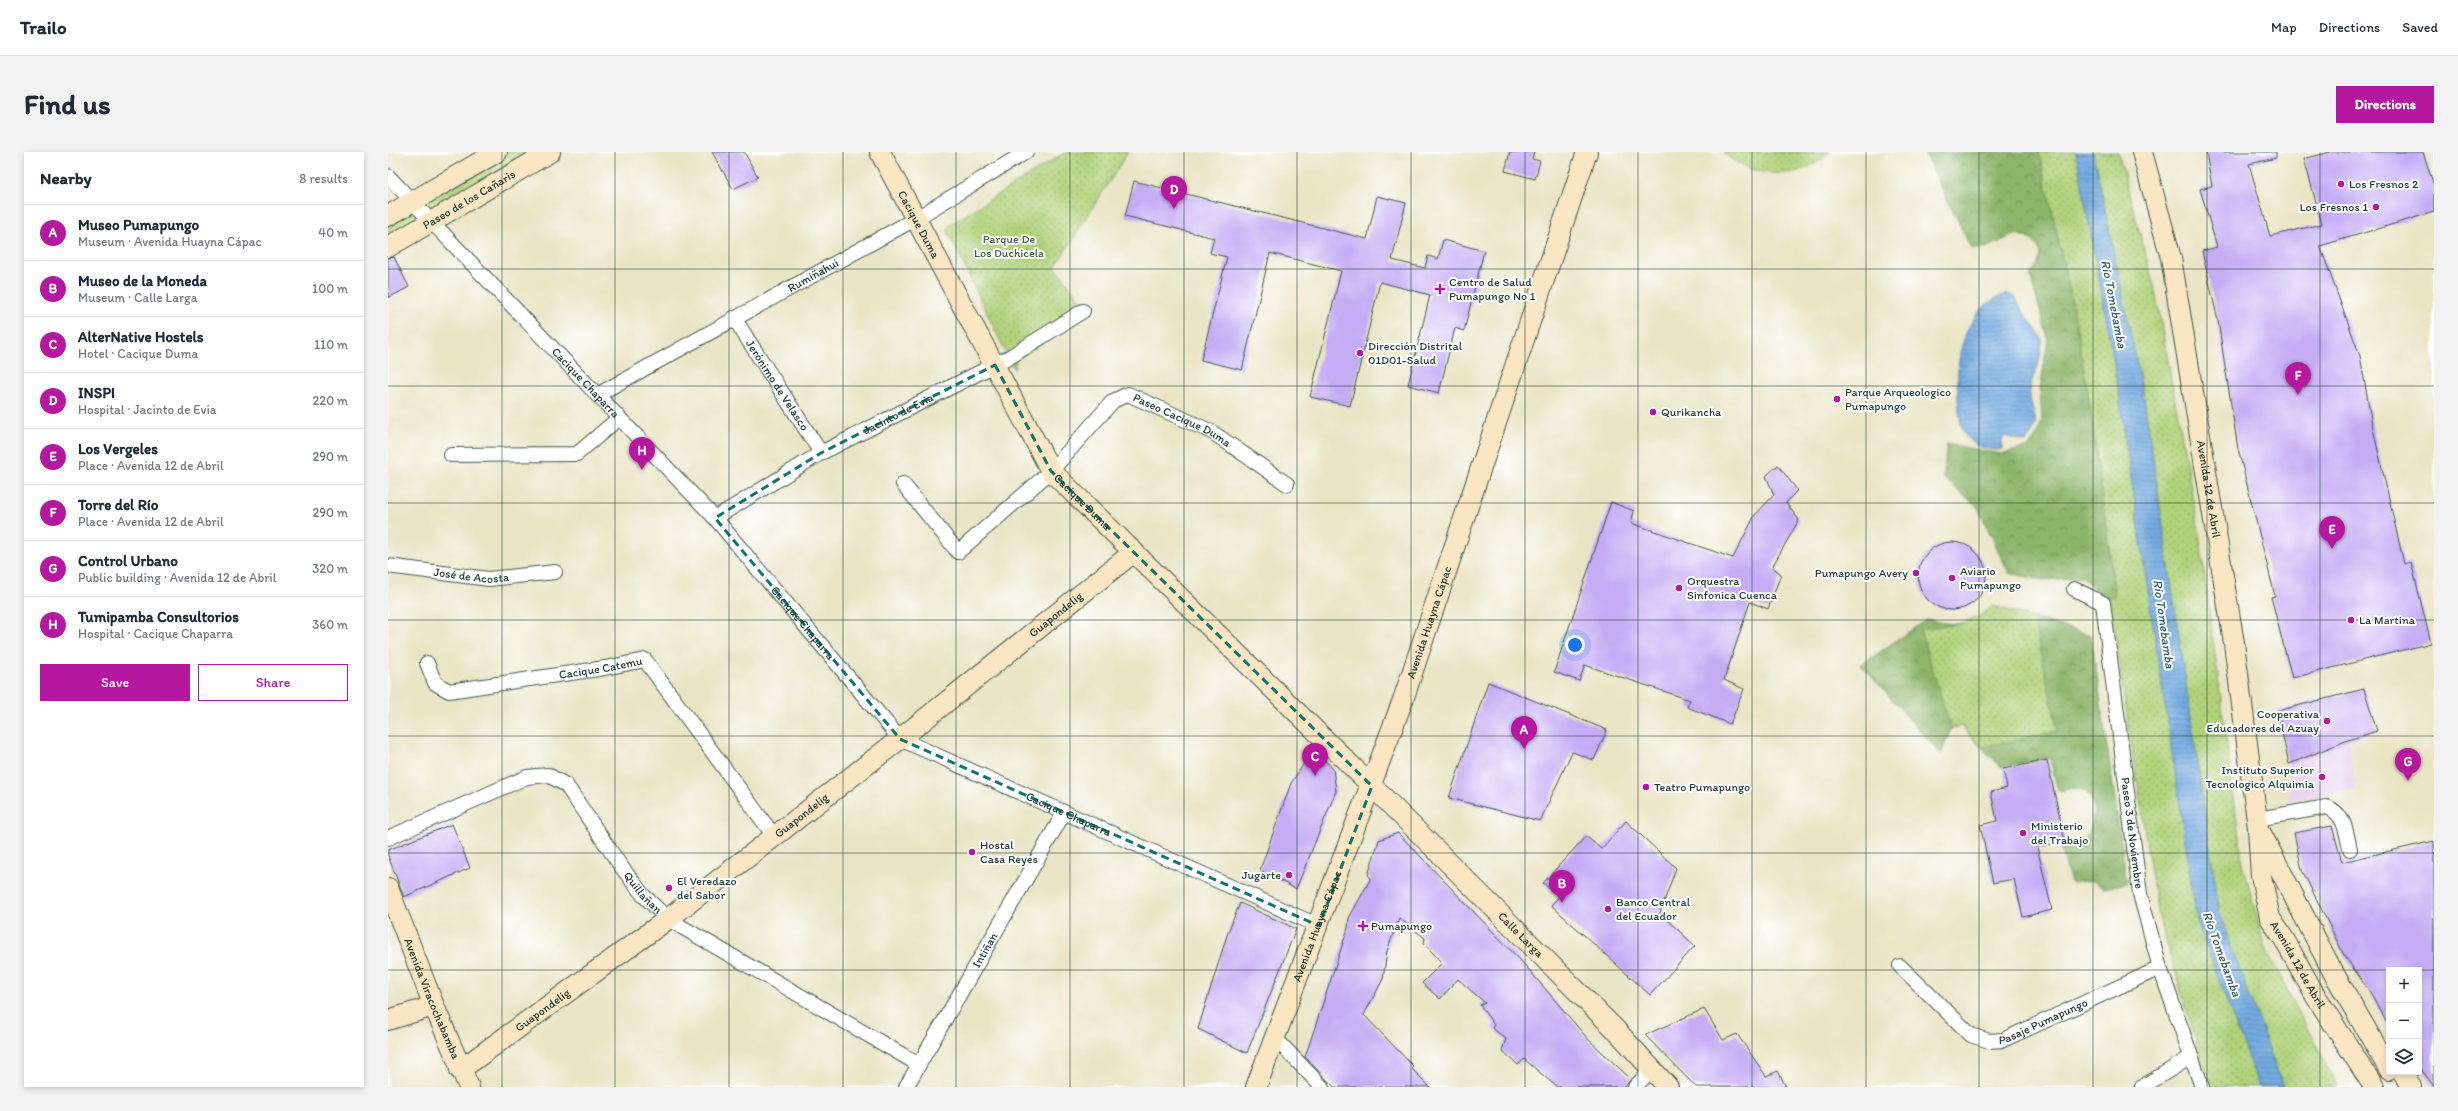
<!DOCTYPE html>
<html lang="en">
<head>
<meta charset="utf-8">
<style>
  body { margin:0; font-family:Itim,sans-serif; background:#f2f2f3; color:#1f2937 }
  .controls { position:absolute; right:12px; bottom:12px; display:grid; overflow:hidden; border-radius:0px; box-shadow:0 2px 6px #0003 }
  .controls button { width:36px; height:36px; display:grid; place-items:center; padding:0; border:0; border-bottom:1px solid #e0e1e3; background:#fff; color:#1f2937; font:20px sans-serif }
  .you { position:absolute; left:1187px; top:493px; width:14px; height:14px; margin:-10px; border:3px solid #fff; border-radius:50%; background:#1a73e8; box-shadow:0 0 0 6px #1a73e833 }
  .badge { display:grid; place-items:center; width:26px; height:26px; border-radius:50%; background:#b5179e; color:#fff; font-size:13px; font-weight:700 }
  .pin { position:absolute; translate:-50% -33px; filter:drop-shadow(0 1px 2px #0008) }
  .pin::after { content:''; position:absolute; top:21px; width:14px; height:12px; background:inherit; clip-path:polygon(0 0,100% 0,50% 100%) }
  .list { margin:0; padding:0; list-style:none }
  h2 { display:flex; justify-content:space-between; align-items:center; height:52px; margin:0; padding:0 16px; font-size:17px }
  h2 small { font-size:13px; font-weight:400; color:#747a83 }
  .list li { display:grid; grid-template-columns:26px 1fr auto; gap:12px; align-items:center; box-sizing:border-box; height:56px; padding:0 16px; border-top:1px solid #e0e1e3 }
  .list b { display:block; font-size:15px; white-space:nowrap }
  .list p { margin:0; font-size:13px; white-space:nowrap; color:#747a83 }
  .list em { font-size:13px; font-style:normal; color:#747a83 }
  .actions { display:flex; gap:8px; padding:12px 16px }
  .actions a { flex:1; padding:9px 0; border:1px solid #b5179e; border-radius:0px; text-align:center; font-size:14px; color:#b5179e }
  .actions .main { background:#b5179e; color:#fff }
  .icon { flex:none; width:22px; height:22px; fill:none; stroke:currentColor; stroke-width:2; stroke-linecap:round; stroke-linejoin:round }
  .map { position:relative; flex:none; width:2046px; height:935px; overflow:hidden; border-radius:0px }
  header { display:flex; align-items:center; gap:24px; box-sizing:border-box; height:56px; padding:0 20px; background:#fff; border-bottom:1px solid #e0e1e3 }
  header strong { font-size:19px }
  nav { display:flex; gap:22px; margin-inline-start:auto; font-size:14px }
  .intro { display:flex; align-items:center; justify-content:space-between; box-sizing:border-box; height:96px; padding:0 24px }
  h1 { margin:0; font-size:28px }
  .button { padding:10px 18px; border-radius:0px; background:#b5179e; color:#fff; font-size:14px; font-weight:700 }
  main { display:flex; gap:24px; padding:0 24px }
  aside { flex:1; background:#fff; border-radius:0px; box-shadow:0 2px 6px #0003 }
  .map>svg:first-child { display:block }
</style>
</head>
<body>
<header>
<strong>Trailo</strong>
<nav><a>Map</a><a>Directions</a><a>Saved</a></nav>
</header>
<div class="intro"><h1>Find us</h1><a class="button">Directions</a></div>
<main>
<aside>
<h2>Nearby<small>8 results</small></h2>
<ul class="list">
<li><span class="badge">A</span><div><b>Museo Pumapungo</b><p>Museum · Avenida Huayna Cápac</p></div><em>40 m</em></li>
<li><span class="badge">B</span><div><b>Museo de la Moneda</b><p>Museum · Calle Larga</p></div><em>100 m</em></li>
<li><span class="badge">C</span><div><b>AlterNative Hostels</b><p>Hotel · Cacique Duma</p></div><em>110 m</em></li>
<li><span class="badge">D</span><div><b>INSPI</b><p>Hospital · Jacinto de Evia</p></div><em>220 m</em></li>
<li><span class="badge">E</span><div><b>Los Vergeles</b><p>Place · Avenida 12 de Abril</p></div><em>290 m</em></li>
<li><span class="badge">F</span><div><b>Torre del Río</b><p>Place · Avenida 12 de Abril</p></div><em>290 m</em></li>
<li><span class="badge">G</span><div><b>Control Urbano</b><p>Public building · Avenida 12 de Abril</p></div><em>320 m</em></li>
<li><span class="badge">H</span><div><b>Tumipamba Consultorios</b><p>Hospital · Cacique Chaparra</p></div><em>360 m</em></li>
</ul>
<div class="actions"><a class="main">Save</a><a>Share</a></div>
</aside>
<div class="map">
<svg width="2046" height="935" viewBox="0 0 2046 935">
  <defs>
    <pattern id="grass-tufts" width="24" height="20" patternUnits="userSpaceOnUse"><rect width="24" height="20" fill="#b2d37b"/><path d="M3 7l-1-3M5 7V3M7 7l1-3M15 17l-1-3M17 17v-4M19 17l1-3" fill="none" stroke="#90ac66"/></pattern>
    <pattern id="forest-crowns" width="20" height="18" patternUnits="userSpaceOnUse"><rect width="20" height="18" fill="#8db56b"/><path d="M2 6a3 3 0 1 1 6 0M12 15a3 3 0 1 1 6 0" fill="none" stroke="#739459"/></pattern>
    <pattern id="park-dots" width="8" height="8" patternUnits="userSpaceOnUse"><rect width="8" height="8" fill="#b2d37b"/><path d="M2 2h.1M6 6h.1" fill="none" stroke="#90ac66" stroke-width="1.8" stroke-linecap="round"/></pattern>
    <pattern id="water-rules" width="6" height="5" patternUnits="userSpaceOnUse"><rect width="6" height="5" fill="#73abe2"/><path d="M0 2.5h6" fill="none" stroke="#5e8cb8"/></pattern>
  </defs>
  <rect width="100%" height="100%" fill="#fff"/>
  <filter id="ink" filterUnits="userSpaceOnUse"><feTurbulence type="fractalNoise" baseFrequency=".025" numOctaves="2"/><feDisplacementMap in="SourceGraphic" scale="8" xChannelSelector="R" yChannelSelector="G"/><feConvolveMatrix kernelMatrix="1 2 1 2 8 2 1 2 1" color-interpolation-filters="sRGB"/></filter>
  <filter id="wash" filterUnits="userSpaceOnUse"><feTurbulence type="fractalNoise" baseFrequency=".012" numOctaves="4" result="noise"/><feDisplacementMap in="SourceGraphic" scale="16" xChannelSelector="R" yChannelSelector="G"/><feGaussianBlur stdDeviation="0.9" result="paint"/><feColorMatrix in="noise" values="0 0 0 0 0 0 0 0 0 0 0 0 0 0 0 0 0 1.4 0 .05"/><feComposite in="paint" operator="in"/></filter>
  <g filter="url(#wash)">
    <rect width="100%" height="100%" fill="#eae5c6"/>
    <!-- built -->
    <path fill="#e7d2ef" d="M1960,588L1968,638L1902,649L1901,612Z"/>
    <!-- grass -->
    <path fill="url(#grass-tufts)" stroke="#688858" d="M109,0H162L44,70L25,50Z
      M25,53L41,70L0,93V67Z"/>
    <!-- forest -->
    <path fill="url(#forest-crowns)" stroke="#567950" d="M1536,0H1651L1685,154L1701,246L1727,444L1715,446L1695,425L1655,428L1621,421L1589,354L1555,326L1559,292L1613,302L1641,295L1649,283L1654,269L1652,238L1660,187L1642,123C1658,104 1655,89 1629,82L1597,96H1583Z
      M1605,454L1703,483L1739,731L1716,736L1703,728L1683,731L1672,693C1678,691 1688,691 1694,688C1707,680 1710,647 1697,639C1689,634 1678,638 1670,639L1662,606L1613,615L1573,574L1563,576L1553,602L1473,513L1539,467C1567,475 1583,474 1605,454Z"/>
    <!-- park -->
    <path fill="url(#park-dots)" stroke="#688858" d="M678,0H740L667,115L702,160L628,208L626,217L559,78L563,72Z
      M1335,0H1442C1412,29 1366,28 1335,0Z
      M1651,0H1688L1727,216L1809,769L1871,935H1822L1769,759L1721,445L1727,443L1701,246L1685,154Z
      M1705,0H1730L1767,138L1811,380L1854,707L1876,794L1950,935H1895L1832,764L1756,246Z
      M1605,454L1645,466L1670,579L1594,595L1573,574L1563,576L1532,477C1561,473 1583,474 1605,454Z"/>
    <!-- water -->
    <path fill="url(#water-rules)" stroke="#49748b" d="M1688,0H1705L1756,246L1832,764L1895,935H1871L1809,769L1727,216Z
      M1619,142L1628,146L1633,157L1654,186C1653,194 1653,204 1651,211C1648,220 1643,227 1642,238C1640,261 1658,265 1638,290L1617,284L1614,289L1615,297C1603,300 1583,294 1577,282C1571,271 1571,258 1570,246C1567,207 1575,155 1619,142Z"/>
    <g id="blocks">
      <!-- building -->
      <path fill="#c5acf5" d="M324,0H356L370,25L345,37Z
        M1122,0H1146L1144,7L1152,9L1147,27L1117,19Z
        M1818,0H1888V6L1861,12L1882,84L1934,72L1916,7L1942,0H2035L2046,34V60L1932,94L1972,204L1984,272L2016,412L2023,410L2043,491L1904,526L1883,445L1887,444L1850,297L1830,169L1814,99L1829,95L1812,37L1824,34Z
        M746,29L979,87L989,44L1018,51L1004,108L1037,116L1040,104L1050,107L1055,88L1096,99L1076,179L1067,176L1051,241L1020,233L1042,143L992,130L962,254L922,245L953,119L882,101L854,218L813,208L839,105L822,101L826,86L737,64Z
        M6,105L21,135L0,146V106Z
        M1390,313L1409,338L1398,351L1411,368L1384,415L1393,422L1380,457L1362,450L1336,528L1356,537L1342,572L1299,555L1302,548L1197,513L1191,529L1166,520L1223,350L1246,359L1243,371L1345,406L1367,363L1386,343L1378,324Z
        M1530 424a34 34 0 1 1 68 0a34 34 0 1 1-68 0Z
        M1100,530L1219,578L1206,608L1184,600L1152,669L1061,646Z
        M1976,537L1989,579L1960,588L1901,612L1889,559Z
        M926,596L945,617L948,639L908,737L872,718L903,631Z
        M1659,608L1677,689L1649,695L1664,758L1635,765L1626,727L1605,731L1592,673L1609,669L1603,640L1619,636L1615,617Z
        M1238,669L1288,716L1272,761L1307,794L1262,843L1163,753L1171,745L1155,731L1198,684L1213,697Z
        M64,672L82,716L16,745L0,704V698Z
        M1944,674L1954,710L2046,689V934L2031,915V818H2001V875L1982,840L1956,803L1914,718L1906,681Z
        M1010,681L1135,811L1200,887L1243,927L1237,935H1169L1136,907L1130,913L1114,898L1118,887L1104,876L1106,873L1092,853L1097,851L1070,827L1052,847L1034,831L1054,811L1036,791L1037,786L1011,766L999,799L995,827L976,863L1025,914L1023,916L1042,935H946L917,905L960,776L961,766L983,726L980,723L991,688Z
        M852,751L908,777L859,901L810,877L840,780Z
        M1316,857L1335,888L1349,882L1378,924L1390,919L1398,935H1308L1257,883Z"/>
    </g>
  </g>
  <g filter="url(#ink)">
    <use href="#blocks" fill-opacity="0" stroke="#3d564a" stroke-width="1"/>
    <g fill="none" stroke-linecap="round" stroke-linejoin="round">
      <defs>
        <g id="street">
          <path id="s1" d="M0,24L327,366L512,587L931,774"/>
          <path id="s2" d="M346,166L433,301"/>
          <path id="s3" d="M209,243L527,67L638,0"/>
          <path d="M63,303L189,302L231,266"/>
          <path id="s4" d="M515,332L570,400L663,319L725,249L740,242L824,280L899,332"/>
          <path id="s5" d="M327,366L433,301L620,206L695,159"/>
          <path id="s6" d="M0,414L101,427L167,420"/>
          <path id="s7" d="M1686,437L1715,451L1752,742L1772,816L1814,935"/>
          <path id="s8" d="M39,511L47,531L61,539L217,516L257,508L386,684"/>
          <path d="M1869,667L1939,655C1957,662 1958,680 1962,697"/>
          <path id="s9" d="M0,686L139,625L160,623L178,633L232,713L255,743L280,767L530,912"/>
          <path id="s10" d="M1512,814L1583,883L1601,889L1615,888L1772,816"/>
          <path d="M887,886L934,935"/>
          <path id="s11" d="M518,935L676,661"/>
          <path d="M1247,935L1263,918"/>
          <path d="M1754,935L1803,905"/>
        </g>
        <g id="secondary">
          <path id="s12" d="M492,0L663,319L984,634L1227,877L1280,935"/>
          <path id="s13" d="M1754,0L1783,106L1846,491L1870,676L1873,724L1882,766L1896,787L1927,843L1986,935"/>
          <path d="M0,64L109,0"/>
          <path id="s14" d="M0,95L162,0"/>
          <path d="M1874,683L1945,820L2001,917"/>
          <path id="s15" d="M0,736L46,854L81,935"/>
          <path d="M0,868L46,854"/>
          <path id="s16" d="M72,918L280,767L512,587L746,400"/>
          <path d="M2015,920L2023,935"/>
          <path id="s17" d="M868,935L1015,548L1199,0"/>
        </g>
      </defs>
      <!-- street casing -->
      <use href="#street" stroke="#3d564a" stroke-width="16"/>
      <!-- secondary casing -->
      <use href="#secondary" stroke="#3d564a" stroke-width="22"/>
      <!-- street -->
      <use href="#street" stroke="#fff" stroke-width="14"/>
      <!-- secondary -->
      <use href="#secondary" stroke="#fbe6c4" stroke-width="20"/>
    </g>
  </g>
  <!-- marked area -->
  <path fill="none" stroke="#0f766e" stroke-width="3" stroke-dasharray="8 5" stroke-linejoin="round" d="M607,213L663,319L984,634L931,774L512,587L327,366L433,301Z"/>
  <!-- grid -->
  <path fill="none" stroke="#1f3d34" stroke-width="1" stroke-opacity="0.55" d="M114,0V935M227,0V935M341,0V935M455,0V935M568,0V935M682,0V935M796,0V935M909,0V935M1023,0V935M1137,0V935M1250,0V935M1364,0V935M1478,0V935M1591,0V935M1705,0V935M1819,0V935M1932,0V935M0,117H2046M0,234H2046M0,351H2046M0,468H2046M0,584H2046M0,701H2046M0,818H2001M2031,818H2046"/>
  <!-- markers -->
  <g fill="#b5179e" stroke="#fff" stroke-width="1.5">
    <circle cx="1953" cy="32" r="4"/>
    <circle cx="1988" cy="55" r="4"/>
    <path d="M1050 131h4v4h4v4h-4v4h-4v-4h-4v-4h4z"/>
    <circle cx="972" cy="201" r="4"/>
    <circle cx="1449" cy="247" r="4"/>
    <circle cx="1265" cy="260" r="4"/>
    <circle cx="1528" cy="421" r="4"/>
    <circle cx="1564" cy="426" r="4"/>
    <circle cx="1291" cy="436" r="4"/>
    <circle cx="1963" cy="468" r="4"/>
    <circle cx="1939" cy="569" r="4"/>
    <circle cx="1934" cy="625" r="4"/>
    <circle cx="1258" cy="635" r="4"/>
    <circle cx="1635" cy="681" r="4"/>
    <circle cx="584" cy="700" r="4"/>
    <circle cx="901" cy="723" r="4"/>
    <circle cx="281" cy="736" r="4"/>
    <circle cx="1220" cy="757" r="4"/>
    <path d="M973 768h4v4h4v4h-4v4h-4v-4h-4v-4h4z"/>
  </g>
  <g text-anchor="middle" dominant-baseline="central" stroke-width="4" stroke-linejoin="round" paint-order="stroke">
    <!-- poi labels -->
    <g font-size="12" fill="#1f3d34" stroke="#fff" text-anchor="start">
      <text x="1961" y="32">Los Fresnos 2</text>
      <text x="1980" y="55" text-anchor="end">Los Fresnos 1</text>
      <text x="1061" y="130">Centro de Salud<tspan x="1061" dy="14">Pumapungo No 1</tspan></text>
      <text x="980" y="194">Dirección Distrital<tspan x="980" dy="14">01D01-Salud</tspan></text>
      <text x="1457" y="240">Parque Arqueologico<tspan x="1457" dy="14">Pumapungo</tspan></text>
      <text x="1273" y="260">Qurikancha</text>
      <text x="1572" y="419">Aviario<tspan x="1572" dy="14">Pumapungo</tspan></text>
      <text x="1520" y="421" text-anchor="end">Pumapungo Avery</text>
      <text x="1299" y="429">Orquestra<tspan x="1299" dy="14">Sinfonica Cuenca</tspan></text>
      <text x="1971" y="468">La Martina</text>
      <text x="1931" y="562" text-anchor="end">Cooperativa<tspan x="1931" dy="14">Educadores del Azuay</tspan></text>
      <text x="1926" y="618" text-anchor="end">Instituto Superior<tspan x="1926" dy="14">Tecnologico Alquimia</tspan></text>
      <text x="1266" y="635">Teatro Pumapungo</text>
      <text x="1643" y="674">Ministerio<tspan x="1643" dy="14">del Trabajo</tspan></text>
      <text x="592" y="693">Hostal<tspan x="592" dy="14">Casa Reyes</tspan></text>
      <text x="893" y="723" text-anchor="end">Jugarte</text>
      <text x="289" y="729">El Veredazo<tspan x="289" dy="14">del Sabor</tspan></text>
      <text x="1228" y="750">Banco Central<tspan x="1228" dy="14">del Ecuador</tspan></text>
      <text x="983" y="774">Pumapungo</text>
    </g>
    <!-- street labels -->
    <g font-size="12" fill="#1f3d34" stroke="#fff">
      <text stroke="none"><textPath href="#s14" startOffset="94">Paseo de los Cañaris</textPath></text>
      <text stroke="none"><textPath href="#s12" startOffset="82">Cacique Duma</textPath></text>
      <text stroke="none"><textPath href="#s3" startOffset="247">Rumiñahui</textPath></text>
      <text stroke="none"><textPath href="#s1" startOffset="286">Cacique Chaparra</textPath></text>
      <text stroke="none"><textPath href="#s2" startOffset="80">Jerónimo de Velasco</textPath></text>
      <text stroke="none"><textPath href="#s5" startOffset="211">Jacinto de Evia</textPath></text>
      <text stroke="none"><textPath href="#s4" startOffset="381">Paseo Cacique Duma</textPath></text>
      <text stroke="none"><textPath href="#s13" startOffset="344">Avenida 12 de Abril</textPath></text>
      <text stroke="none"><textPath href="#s12" startOffset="406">Cacique Duma</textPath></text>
      <text stroke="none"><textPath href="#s6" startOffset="84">José de Acosta</textPath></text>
      <text stroke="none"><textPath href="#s16" startOffset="750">Guapondelig</textPath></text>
      <text stroke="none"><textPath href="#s17" startOffset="496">Avenida Huayna Cápac</textPath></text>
      <text stroke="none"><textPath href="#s1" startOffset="610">Cacique Chaparra</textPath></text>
      <text stroke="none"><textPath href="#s8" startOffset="191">Cacique Catemu</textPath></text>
      <text stroke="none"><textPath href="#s1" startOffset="946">Cacique Chaparra</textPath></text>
      <text stroke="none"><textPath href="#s16" startOffset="426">Guapondelig</textPath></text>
      <text stroke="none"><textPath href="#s7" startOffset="264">Paseo 3 de Noviembre</textPath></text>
      <text stroke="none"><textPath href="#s9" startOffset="326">Quillañan</textPath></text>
      <text stroke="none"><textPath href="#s17" startOffset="172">Avenida Huayna Cápac</textPath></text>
      <text stroke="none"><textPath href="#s12" startOffset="1022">Calle Larga</textPath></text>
      <text stroke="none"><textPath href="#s11" startOffset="158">Intiñan</textPath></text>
      <text stroke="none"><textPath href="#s13" startOffset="832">Avenida 12 de Abril</textPath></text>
      <text stroke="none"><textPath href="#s15" startOffset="119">Avenida Viracochabamba</textPath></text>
      <text stroke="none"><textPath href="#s16" startOffset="102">Guapondelig</textPath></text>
      <text stroke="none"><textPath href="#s10" startOffset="176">Pasaje Pumapungo</textPath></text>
    </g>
    <!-- park labels -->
    <g font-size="12" fill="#446246" stroke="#fff">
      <text x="621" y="87">Parque De<tspan x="621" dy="14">Los Duchicela</tspan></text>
    </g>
    <!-- water labels -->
    <g font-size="13" font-style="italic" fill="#385e68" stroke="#fff">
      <text transform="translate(1726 152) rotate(79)">Río Tomebamba</text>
      <text transform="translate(1776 472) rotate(82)">Río Tomebamba</text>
      <text transform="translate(1834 802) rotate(70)">Río Tomebamba</text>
    </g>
  </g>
</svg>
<div class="controls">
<button>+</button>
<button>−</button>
<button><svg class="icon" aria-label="layers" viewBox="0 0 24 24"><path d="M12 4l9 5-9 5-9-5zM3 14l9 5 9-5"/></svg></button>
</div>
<div class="you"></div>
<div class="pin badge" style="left:1136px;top:597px">A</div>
<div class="pin badge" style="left:1174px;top:751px">B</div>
<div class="pin badge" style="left:927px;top:624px">C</div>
<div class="pin badge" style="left:786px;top:57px">D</div>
<div class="pin badge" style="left:1944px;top:397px">E</div>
<div class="pin badge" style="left:1910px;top:243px">F</div>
<div class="pin badge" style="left:2020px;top:629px">G</div>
<div class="pin badge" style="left:254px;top:318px">H</div>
</div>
</main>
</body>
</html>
